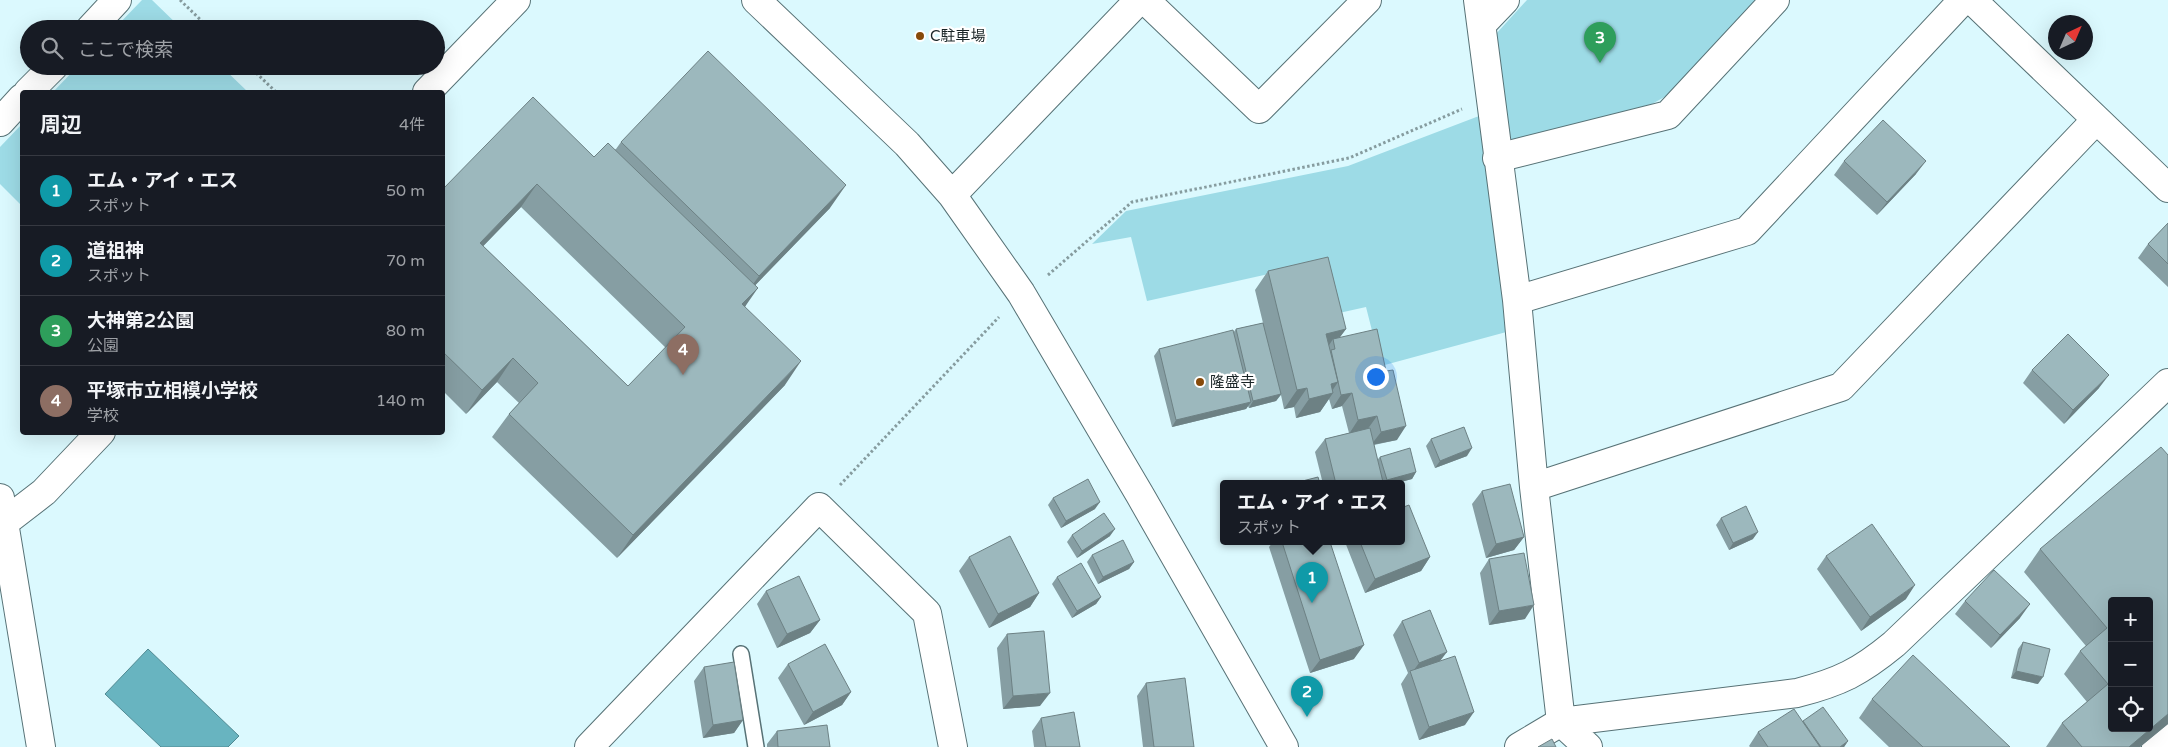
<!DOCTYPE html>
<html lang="ja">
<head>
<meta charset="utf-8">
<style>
  body { margin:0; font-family:"Varela Round","Noto Sans JP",sans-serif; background:#242831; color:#f1f3f6 }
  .controls { position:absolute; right:15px; bottom:15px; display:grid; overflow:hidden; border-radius:5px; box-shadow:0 5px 20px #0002 }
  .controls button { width:45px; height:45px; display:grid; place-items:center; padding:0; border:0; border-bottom:1px solid #363941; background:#171b24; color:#f1f3f6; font:25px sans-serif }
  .compass { position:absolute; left:2048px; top:15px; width:45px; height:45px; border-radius:50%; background:#171b24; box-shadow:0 5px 20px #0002; rotate:44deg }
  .you { position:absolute; left:1375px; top:376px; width:18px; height:18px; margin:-12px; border:4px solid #fff; border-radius:50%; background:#1a73e8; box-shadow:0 0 0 8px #1a73e833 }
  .badge { display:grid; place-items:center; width:32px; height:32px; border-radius:50%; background:#c1a78c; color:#fff; font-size:16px; font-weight:700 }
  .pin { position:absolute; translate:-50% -41px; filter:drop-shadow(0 1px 2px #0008) }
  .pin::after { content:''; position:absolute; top:26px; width:18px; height:15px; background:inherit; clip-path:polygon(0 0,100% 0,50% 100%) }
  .popup { position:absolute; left:1220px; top:480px; width:185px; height:65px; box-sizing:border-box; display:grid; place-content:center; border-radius:5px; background:#171b24; filter:drop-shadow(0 1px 4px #0005); font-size:16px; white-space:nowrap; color:#9ea1a6 }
  .popup b { font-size:19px; color:#f1f3f6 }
  .popup::after { content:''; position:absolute; left:50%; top:100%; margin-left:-10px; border:10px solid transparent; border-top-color:#171b24 }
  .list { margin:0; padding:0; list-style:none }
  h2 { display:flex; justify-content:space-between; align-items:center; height:65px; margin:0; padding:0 20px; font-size:21px }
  h2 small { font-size:16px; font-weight:400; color:#9ea1a6 }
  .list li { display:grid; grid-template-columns:32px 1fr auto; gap:15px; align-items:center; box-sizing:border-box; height:70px; padding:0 20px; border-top:1px solid #363941 }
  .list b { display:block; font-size:19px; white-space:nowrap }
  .list p { margin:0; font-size:16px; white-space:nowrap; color:#9ea1a6 }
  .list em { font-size:16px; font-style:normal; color:#9ea1a6 }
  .icon { flex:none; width:28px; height:28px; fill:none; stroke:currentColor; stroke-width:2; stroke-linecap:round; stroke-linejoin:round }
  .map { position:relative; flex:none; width:2168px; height:747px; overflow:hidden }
  .search { position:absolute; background:#171b24; box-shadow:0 5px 20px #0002; left:20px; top:20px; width:425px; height:55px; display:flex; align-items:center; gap:12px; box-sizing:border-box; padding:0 18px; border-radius:28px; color:#9ea1a6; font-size:19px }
  .panel { position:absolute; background:#171b24; box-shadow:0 5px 20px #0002; left:20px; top:90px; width:425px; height:345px; border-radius:5px }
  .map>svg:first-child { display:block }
</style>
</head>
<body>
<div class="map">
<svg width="2168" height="747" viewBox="0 0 2168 747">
  <rect width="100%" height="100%" fill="#dbf9fe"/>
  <!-- green -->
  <path fill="#9ddbe6" d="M142,0H152L182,29H114Z
    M1527,0H1761L1675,91L1652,104L1511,141L1495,35Z
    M78,66H221L248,92H53Z
    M1479,116L1510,331L1381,366L1366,307L1330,315L1318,263L1147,301L1131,237L1092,244L1126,211L1348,166Z
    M22,124V206L0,184V147Z"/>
  <!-- water -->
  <path fill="#68b4c0" stroke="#508992" d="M148,649L239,736L228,747H161L105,694Z"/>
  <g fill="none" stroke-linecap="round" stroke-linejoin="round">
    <defs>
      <path id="lane" d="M741,654L756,747"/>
      <path id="street" d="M1145,0L1259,109L1367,0
        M1478,0L1517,300L1534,487L1561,722L1588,747
        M1972,0L2168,188
        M1482,24L1505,0
        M90,29L117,0
        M28,92L54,66
        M427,92L516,0
        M0,122L22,98
        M1497,158L1668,115L1775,0
        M1517,300L1747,231L1963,0
        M1534,487L1841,387L2096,120
        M0,498L41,747
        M0,526L44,492L101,432
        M589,747L819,507L927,613L953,747
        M1519,747L1561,722L1797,693C1840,682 1860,672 1894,644L2168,383"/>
      <path id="secondary" d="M756,0L907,144L952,195L1021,293L1140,495L1284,747
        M952,195L1139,0
        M2156,747L2168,737"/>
    </defs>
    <!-- lane casing -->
    <use href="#lane" stroke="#577276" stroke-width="18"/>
    <!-- street casing -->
    <use href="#street" stroke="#577276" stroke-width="30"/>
    <!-- secondary casing -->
    <use href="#secondary" stroke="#577276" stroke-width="30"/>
    <!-- path -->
    <path stroke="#869c9f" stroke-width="3" stroke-dasharray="2.5 2.5" stroke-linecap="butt" d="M180,0L210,29
      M249,66L276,92
      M1048,275L1132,202L1349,158L1462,109
      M840,485L999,317"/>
    <!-- lane -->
    <use href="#lane" stroke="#fff" stroke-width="15"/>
    <!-- street -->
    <use href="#street" stroke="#fff" stroke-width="28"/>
    <!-- secondary -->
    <use href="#secondary" stroke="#fff" stroke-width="28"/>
  </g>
  <!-- wall -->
  <path fill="#869ea3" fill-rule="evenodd" d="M621,142L830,208L755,285L745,307L785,385L617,558L492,437L509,414L519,403L497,382L466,414L442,390V190L594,157L616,149ZM521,207L666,348L628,386L483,246Z
    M1844,161L1916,174L1877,215L1834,175Z
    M2168,223V287L2138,258L2148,244Z
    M1268,271L1346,329L1340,337L1397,440L1374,445L1377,460L1380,457L1416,472L1412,479L1393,484H1323L1315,452L1325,439L1349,433L1342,406L1332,409L1329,399L1320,412L1296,418L1294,407L1284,409L1281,395L1276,401L1249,408L1248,406L1246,409L1172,427L1154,356L1159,349L1233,333L1236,329L1263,323L1255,290Z
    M2032,370L2099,388L2064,424L2023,383Z
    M1431,439L1467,456L1435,468L1426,446Z
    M2161,447L2168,724L2140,747H2046L2062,723L2087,702L2064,674L2080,651L2086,646L2024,572L2040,549Z
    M1482,491L1524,537L1514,550L1486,558L1472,504Z
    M1053,498L1095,509L1061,528L1048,505Z
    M1721,518L1753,539L1729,550L1716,525Z
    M1072,535L1110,536L1077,558L1067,542Z
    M1273,542H1330L1354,659L1310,673L1269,547Z
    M1345,542H1401L1430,557L1421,571L1365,593Z
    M1092,555L1134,562L1129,569L1098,584L1087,562Z
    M1826,556L1906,599L1861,631L1817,569Z
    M969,557L1039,593L1030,607L989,628L959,571Z
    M1489,559L1525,619L1489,625L1480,573Z
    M1057,577L1101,597L1096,604L1072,618L1052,584Z
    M766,591L820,620L810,633L777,648L757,604Z
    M1965,601L2020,618L1991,648L1955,614Z
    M1402,621L1440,661L1465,725L1419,740L1401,684L1408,673L1393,635Z
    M1007,634L1040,706L1003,709L997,648Z
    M2023,642L2038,684L2011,678L2018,649Z
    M788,664L851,692L842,705L804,725L778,678Z
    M704,667L743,720L734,733L703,738L694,681Z
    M1146,683L1194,747H1143L1137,696Z
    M1872,699L2010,747H1889L1859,718Z
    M1041,718L1080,747H1034L1032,731Z
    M1802,721L1848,741L1844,747H1750L1749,746L1758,732Z
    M777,731L830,747H767V744Z"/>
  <!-- shaded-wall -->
  <path fill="#6d8184" d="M1926,161L1916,174L1877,215L1887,202Z
    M537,184L521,207L464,266L480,243Z
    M846,185L830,208L742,299L759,276Z
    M758,288L742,311V304Z
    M1346,329L1334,345L1333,339L1326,350V334Z
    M513,358L497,382L466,414L482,390Z
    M801,361L785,385L617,558L633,535Z
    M2109,375L2099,388L2064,424L2073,410Z
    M1338,382L1330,394L1333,393L1320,412L1296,418L1309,399L1331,384Z
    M1307,388L1294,407L1284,409L1297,390Z
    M1352,393L1342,406L1332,409L1341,395Z
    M1281,394L1276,401L1249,408L1253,401Z
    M1251,402L1246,409L1172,427L1176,420Z
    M1377,416L1367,430L1349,434L1358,420Z
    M1406,426L1397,440L1371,445L1381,432Z
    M1472,448L1467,456L1435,468L1440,461Z
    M1416,472L1412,479L1393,484H1384L1387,480Z
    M1100,502L1095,509L1061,528L1066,521Z
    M1115,529L1110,536L1077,558L1082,551Z
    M1758,532L1753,539L1729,550L1733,543Z
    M1524,537L1514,550L1486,558L1496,544Z
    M1430,557L1421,571L1365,593L1375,579Z
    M1134,562L1129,569L1098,584L1103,577Z
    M1915,585L1906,599L1861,631L1870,617Z
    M1039,593L1030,607L989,628L998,614Z
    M1101,597L1096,604L1072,618L1077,611Z
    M2030,604L2020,618L1991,648L2000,635Z
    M1534,605L1525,619L1489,625L1499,611Z
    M820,620L810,633L777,648L787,634Z
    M1364,645L1354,659L1310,673L1320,660Z
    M1447,652L1437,665L1411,674L1419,663Z
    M2016,671L2043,677L2038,684L2011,678Z
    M851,692L842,705L804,725L813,712Z
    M1050,693L1040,706L1003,709L1013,696Z
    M1474,712L1465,725L1419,740L1429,727Z
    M2168,714V724L2140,747H2129Z
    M743,720L734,733L703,738L713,725Z
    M1848,741L1844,747H1840Z"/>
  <!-- building -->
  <path fill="#9cb8bd" stroke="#6d8184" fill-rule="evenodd" d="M708,51L846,185L759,276L621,142Z
    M533,97L594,157L608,143L758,288L742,304L801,361L633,535L509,414L538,383L513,358L482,390L442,351V190ZM537,184L685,327L628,386L480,243Z
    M1883,120L1926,161L1887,202L1844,161Z
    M2168,223V264L2148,244Z
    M1328,257L1346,329L1326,334L1338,382L1331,384L1333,393L1309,399L1307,388L1297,390L1268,271Z
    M1263,323L1281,394L1253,401L1236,329Z
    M1377,329L1386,371L1393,370L1406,426L1381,432L1377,416L1358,420L1352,393L1341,395L1331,350L1335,349L1333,339Z
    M1233,330L1251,402L1176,420L1159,349Z
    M2068,334L2109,375L2073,410L2032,370Z
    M1464,427L1472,448L1440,461L1431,439Z
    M1370,428L1383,482L1372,484H1336L1325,439Z
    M2161,447L2168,455V714L2129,747H2082L2062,723L2108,684L2080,651L2107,628L2040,549ZM2112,601H2149V728H2112Z
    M1410,448L1416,472L1387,480L1380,457Z
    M1318,477L1320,484H1291Z
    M1088,479L1100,502L1066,521L1053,498Z
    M1510,484L1524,537L1496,544L1482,491Z
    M1409,505L1430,557L1375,579L1360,542H1401V508Z
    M1746,506L1758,532L1733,543L1721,518Z
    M1104,513L1115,529L1082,551L1072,535Z
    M1872,524L1915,585L1870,617L1826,556Z
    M1010,536L1039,593L998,614L969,557Z
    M1123,540L1134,562L1103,577L1092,555Z
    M1282,542H1330L1364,645L1320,660Z
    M1524,553L1534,605L1499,611L1489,559Z
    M1081,563L1101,597L1077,611L1057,577Z
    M1994,570L2030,604L2000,635L1965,601Z
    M799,576L820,620L787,634L766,591Z
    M1430,610L1447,652L1419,663L1402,621Z
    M1044,631L1050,693L1013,696L1007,634Z
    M2023,642L2050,649L2043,677L2016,671Z
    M825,644L851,692L813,712L788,664Z
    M1913,655L2010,747H1923L1872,699Z
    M1455,656L1474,712L1429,727L1410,671Z
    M734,662L743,720L713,725L704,667Z
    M1185,678L1194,747H1154L1146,683Z
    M1823,707L1848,741L1840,747H1821L1803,721Z
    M1794,709L1820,747H1768L1758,732Z
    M1074,712L1080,747H1046L1041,718Z
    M827,725L830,747H778L777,731Z
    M1552,739L1556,747H1538Z"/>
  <!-- markers -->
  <g fill="#874a0a" stroke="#fff" stroke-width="2">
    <circle cx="920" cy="36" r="5"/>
    <circle cx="1200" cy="382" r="5"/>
  </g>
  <g text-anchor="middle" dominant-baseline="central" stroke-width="4.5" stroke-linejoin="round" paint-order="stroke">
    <!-- poi labels -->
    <g font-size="15" fill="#192426" stroke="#fff" text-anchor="start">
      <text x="930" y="36">C駐車場</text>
      <text x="1210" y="382">隆盛寺</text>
    </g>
  </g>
</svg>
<div class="controls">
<button>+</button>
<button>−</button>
<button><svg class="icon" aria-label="locate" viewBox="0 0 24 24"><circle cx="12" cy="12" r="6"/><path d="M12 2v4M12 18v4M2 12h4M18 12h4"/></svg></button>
</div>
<svg class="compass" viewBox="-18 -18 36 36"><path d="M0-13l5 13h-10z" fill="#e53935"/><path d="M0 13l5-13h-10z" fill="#9ea1a6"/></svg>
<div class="you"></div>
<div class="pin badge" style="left:1312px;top:603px;background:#0f9aa8">1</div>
<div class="popup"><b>エム・アイ・エス</b>スポット</div>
<div class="pin badge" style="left:1307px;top:717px;background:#0f9aa8">2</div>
<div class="pin badge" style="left:1600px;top:63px;background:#2e9e5b">3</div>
<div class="pin badge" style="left:683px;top:375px;background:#8d6e63">4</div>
<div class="search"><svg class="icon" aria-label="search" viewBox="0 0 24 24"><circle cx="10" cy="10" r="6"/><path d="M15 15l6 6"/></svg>ここで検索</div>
<section class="panel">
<h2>周辺<small>4件</small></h2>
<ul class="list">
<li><span class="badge" style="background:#0f9aa8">1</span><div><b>エム・アイ・エス</b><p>スポット</p></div><em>50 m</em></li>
<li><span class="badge" style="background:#0f9aa8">2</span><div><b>道祖神</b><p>スポット</p></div><em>70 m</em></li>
<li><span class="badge" style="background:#2e9e5b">3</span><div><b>大神第2公園</b><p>公園</p></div><em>80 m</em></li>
<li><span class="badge" style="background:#8d6e63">4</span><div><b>平塚市立相模小学校</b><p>学校</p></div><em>140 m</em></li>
</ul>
</section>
</div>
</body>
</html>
